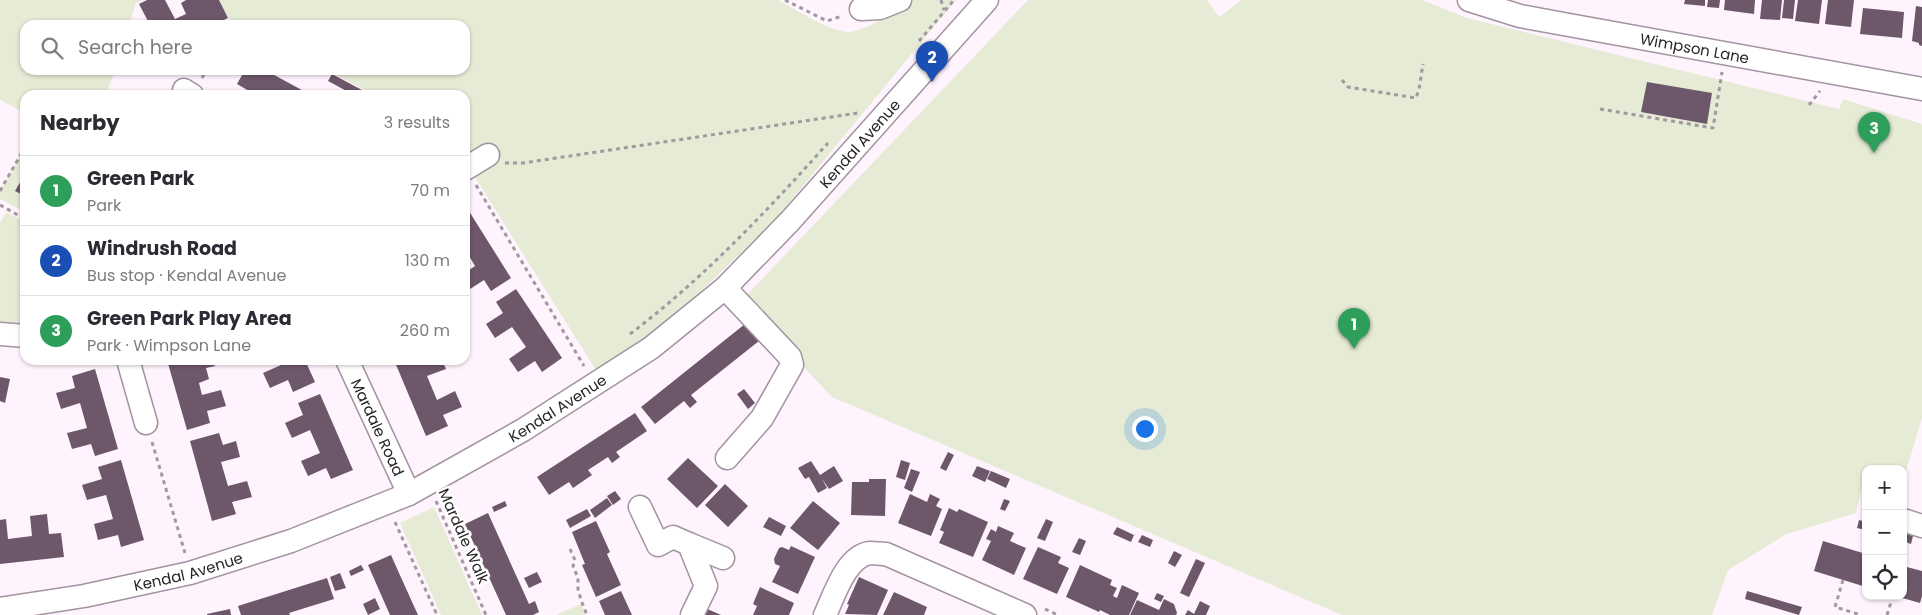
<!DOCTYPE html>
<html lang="en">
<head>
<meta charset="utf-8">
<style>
  body { margin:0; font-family:Poppins,sans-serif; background:#f7f7f7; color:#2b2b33 }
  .controls { position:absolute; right:15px; bottom:15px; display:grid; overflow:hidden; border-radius:10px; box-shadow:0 1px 4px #0004 }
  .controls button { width:45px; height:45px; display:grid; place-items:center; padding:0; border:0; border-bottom:1px solid #e1e1e2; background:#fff; color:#2b2b33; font:25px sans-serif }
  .you { position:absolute; left:1144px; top:428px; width:18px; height:18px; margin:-12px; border:4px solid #fff; border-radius:50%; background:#1a73e8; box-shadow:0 0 0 8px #1a73e833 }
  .badge { display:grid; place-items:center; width:32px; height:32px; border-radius:50%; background:#687825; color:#fff; font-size:16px; font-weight:700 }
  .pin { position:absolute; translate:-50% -41px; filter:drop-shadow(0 1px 2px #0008) }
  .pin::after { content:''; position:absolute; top:26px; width:18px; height:15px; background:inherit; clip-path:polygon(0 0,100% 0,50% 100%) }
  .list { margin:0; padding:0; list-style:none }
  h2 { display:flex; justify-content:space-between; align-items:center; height:65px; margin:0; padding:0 20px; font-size:21px }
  h2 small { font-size:16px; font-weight:400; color:#7c7c81 }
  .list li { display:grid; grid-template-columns:32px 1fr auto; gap:15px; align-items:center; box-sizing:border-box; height:70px; padding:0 20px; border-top:1px solid #e1e1e2 }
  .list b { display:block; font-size:19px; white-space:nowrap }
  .list p { margin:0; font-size:16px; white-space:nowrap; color:#7c7c81 }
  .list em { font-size:16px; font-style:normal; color:#7c7c81 }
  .icon { flex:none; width:28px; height:28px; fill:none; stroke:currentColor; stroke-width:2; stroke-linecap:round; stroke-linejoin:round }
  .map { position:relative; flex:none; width:1922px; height:615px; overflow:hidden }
  .search { position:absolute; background:#fff; box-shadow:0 1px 4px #0004; left:20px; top:20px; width:450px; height:55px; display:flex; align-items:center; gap:12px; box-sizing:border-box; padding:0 18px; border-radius:15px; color:#7c7c81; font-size:19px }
  .panel { position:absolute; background:#fff; box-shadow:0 1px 4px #0004; left:20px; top:90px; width:450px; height:275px; border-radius:15px }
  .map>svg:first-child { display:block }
</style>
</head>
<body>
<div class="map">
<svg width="1922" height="615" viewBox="0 0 1922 615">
  <rect width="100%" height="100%" fill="#fff4fd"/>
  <!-- green -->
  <path fill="#e5ebd5" d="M0,0H143L136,3L129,25H25V70H115L106,95H25V113L0,100Z
    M219,0H778C795,9 830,32 849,32C862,32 898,11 910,4L912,0H956L775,220L694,298L640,344L596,370L478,182L465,164V95H374L327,70H465V25H242L228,18Z
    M1028,0H1207L1219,17L1242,0H1422L1467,18L1839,109L1843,99L1922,124V418L1904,478L1903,469H1866V486L1862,487L1856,513L1787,534L1728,570L1712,615H1342L832,397L741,301Z
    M25,147V174L16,191L25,196V212L0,199V191Z
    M6,212L25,222V330L0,327V223Z
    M434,507L482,615H441L400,523Z
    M581,604L586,615H556Z"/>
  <!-- building -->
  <path fill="#6d576a" d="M147,0H165L175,19L186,14L181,3L186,0H219L228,18L214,25H150L139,4Z
    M1685,0H1705V6L1684,4Z
    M1708,0H1720L1719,8L1707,7Z
    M1725,0H1755L1754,14L1724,10Z
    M1762,0H1782L1780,20L1760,19Z
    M1784,0H1795L1793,19L1782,18Z
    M1798,0H1822L1819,24L1795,21Z
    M1828,0H1854L1851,27L1825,24Z
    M1916,6L1922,7V46L1919,45V43L1912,41Z
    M1863,8L1904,12L1902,38L1860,34Z
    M245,70H265L311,95H256L237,84Z
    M332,74L362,90L360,95H354L328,81Z
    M1647,82L1712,93L1707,124L1641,112Z
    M25,174V196L15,191Z
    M467,208L511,278L491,291L484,280L467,291L465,288V273L475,266L465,249V209Z
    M516,289L562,358L542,372L535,361L518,372L509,359L526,347L512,327L495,338L486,324L503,313L496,302Z
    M750,320L764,337L691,395L697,402L690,408L684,401L655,424L641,407Z
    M167,360H213L215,366L206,368L209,379L199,383L202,395L221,390L226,406L207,411L210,423L187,430Z
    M279,360H305L315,382L293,392L288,380L270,388L263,373L281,365Z
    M394,360H442L446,369L427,376L437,400L455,391L462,407L443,415L448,426L426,436Z
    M95,369L118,449L95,456L91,444L72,449L67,433L87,428L80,403L61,409L56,393L75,388L72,376Z
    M0,377L10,379L5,403L0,401Z
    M744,389L755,403L748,409L737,394Z
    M320,394L353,470L331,479L326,468L308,476L301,461L320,453L310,430L292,438L285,423L303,415L298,403Z
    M635,413L647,431L616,452L620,457L612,463L608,457L588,470L592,475L573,488L569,482L549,495L537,477Z
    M219,433L223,445L236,441L240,457L221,462L228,486L247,481L252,497L232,502L236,514L212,521L190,441Z
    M948,452L954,455L946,471L940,468Z
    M688,458L718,486L697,508L667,479Z
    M121,460L144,540L121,547L118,535L98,540L94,524L113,519L106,495L87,500L82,485L102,479L98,467Z
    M901,460L910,463L905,480L896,477Z
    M811,461L820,475L834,466L843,481L829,489L822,479L827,488L818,493L809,477L805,479L798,468Z
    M977,466L990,471L985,482L972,476Z
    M911,469L920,472L912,492L904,488Z
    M991,471L1010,479L1006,488L987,479Z
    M869,479H886L885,516L851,515L852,482H869Z
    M725,484L748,506L728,527L705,505Z
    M615,491L621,499L613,505L607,496Z
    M910,494L927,502L930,494L940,499L936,506L942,509L931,536L898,523Z
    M607,498L612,505L595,518L590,510Z
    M1004,499L1010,501L1005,511L1000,509Z
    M505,501L507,506L494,512L492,507Z
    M813,501L840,523L818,550L790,528Z
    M949,508L957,512L959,509L988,522L973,557L939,543L944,532L940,530Z
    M587,509L591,516L570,528L566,520Z
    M488,513L529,604L535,601L539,612L533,615H506L465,524Z
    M47,514L49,534L61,533L64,557L0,564V520L6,519L8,539L32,536L30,516Z
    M769,517L786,526L781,536L763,527Z
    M1046,519L1053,522L1045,541L1037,538Z
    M1859,520L1866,522V530L1857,528Z
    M596,521L610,552L607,554L621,585L596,597L582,565L585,564L572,532Z
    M998,526L1014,533L1010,541L1026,548L1014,575L982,560L991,541L986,539L991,529L996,532Z
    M1117,527L1134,535L1131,542L1113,534Z
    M1903,533L1913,536L1911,544L1903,541Z
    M1142,535L1153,540L1150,547L1138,542Z
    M1079,538L1086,541L1080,555L1072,552Z
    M1823,541L1866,554V587L1814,571Z
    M791,546L815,557L798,594L772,582L780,566L775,564L774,559L779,548L782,547L789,550Z
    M1038,547L1061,557L1058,563L1069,568L1057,594L1023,579Z
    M1174,551L1182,555L1175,567L1168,563Z
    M391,555L399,573L418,615H390L368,565Z
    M1196,559L1205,563L1189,597L1180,593Z
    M361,565L364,570L351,576L349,571Z
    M1080,565L1112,580L1110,585L1117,588L1113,596L1117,598L1122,585L1139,593L1129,615H1110L1100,610L1099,612L1066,597Z
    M1903,566L1922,571V596L1920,603L1899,597L1903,596Z
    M537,572L542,582L529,588L524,578Z
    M340,573L346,588L335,591L330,577Z
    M859,577L888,590L877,615L845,614L849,605L847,604Z
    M327,578L334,599L289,613L290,615H241L238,606Z
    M760,587L794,603L789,615H753L757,606L753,604Z
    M621,591L632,615H605L599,601Z
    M1747,591L1802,607L1799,615L1745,599Z
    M894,592L927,607L924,615H883Z
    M1157,593L1164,596L1161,602L1154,599Z
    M375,598L380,609L368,615L363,604Z
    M1164,599L1174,604L1177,613L1176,615H1130L1137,600L1159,610Z
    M1200,601L1210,606L1206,615H1185L1188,610L1194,614Z
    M705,608L721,615H702Z
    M230,609L231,615H207V614Z"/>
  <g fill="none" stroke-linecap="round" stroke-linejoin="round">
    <defs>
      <g id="minor">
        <path id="s1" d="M1469,0L1520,16L1569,25L1922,89"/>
        <path d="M861,9L880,8L900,0"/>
        <path d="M184,90L192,95"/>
        <path d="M465,169L488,155"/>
        <path d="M725,288L790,357L792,365L762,418L727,458"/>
        <path d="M0,334L25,336"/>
        <path d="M128,360L146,423"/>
        <path id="s2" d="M347,360L409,494"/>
        <path d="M640,507L658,545L673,537L689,544L706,586L692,615"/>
        <path d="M1903,520L1922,526"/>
        <path d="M689,544L723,558"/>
        <path id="s3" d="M0,609L84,596L190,573L291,541L409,494L523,430L651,348L725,288L790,221L987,0"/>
        <path d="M825,615C834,596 846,556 870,553C875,553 881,554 886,554L1025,615"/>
      </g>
    </defs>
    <!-- minor casing -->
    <use href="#minor" stroke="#a393a0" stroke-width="25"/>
    <!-- path -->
    <path stroke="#a198a0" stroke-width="3" stroke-dasharray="4 4" stroke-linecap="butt" d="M785,0L827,21L842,16
      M941,0L944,10
      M919,41L954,0
      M202,78L206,70
      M1342,80L1348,87L1416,98L1419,89L1423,64
      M1809,105L1820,91
      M1600,109L1713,128L1722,72
      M505,163H523L858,113
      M476,185L584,366
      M0,191L25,147
      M0,205L25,219
      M630,334C703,279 767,211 828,143
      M152,442L185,553
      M436,501L486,615
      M395,522L437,615
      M570,549L575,560L573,566L578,578V589L581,600L587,615
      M1843,580L1835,607L1861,615
      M1045,609L1058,615
      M1887,615L1893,596"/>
    <!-- minor -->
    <use href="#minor" stroke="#fff" stroke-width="22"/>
  </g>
  <g text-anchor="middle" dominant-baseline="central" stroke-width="5" stroke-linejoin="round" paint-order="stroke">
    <!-- street labels -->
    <g font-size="15" fill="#292328" stroke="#fff">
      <text stroke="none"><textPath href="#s1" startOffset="231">Wimpson Lane</textPath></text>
      <text stroke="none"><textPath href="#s3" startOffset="1002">Kendal Avenue</textPath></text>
      <text stroke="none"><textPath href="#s3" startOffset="598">Kendal Avenue</textPath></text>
      <text stroke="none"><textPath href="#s2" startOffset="74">Mardale Road</textPath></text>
      <text transform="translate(464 536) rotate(66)">Mardale Walk</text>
      <text stroke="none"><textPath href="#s3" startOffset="192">Kendal Avenue</textPath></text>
    </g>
  </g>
</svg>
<div class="controls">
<button>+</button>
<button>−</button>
<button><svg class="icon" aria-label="locate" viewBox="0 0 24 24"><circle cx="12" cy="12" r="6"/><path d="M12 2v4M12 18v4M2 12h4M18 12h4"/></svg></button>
</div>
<div class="you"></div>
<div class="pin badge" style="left:1354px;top:349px;background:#2e9e5b">1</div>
<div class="pin badge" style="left:932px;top:82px;background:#1a4fb4">2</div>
<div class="pin badge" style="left:1874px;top:153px;background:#2e9e5b">3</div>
<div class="search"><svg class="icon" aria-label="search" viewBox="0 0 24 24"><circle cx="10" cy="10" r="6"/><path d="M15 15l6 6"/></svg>Search here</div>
<section class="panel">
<h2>Nearby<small>3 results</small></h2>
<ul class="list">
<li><span class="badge" style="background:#2e9e5b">1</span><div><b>Green Park</b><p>Park</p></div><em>70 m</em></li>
<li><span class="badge" style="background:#1a4fb4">2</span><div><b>Windrush Road</b><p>Bus stop · Kendal Avenue</p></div><em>130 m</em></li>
<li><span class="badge" style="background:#2e9e5b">3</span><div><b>Green Park Play Area</b><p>Park · Wimpson Lane</p></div><em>260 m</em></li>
</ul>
</section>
</div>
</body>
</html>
